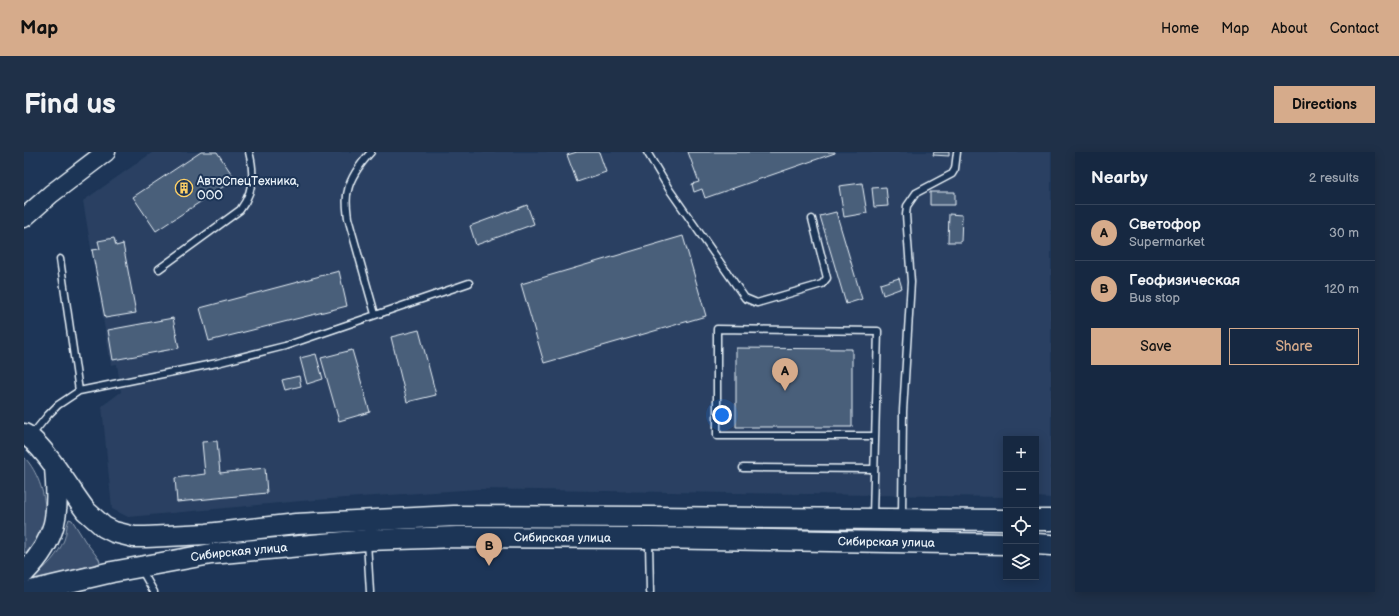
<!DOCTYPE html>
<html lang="en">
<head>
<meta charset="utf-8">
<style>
  body { margin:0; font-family:"Balsamiq Sans",sans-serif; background:#1f3048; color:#f1f3f6 }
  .controls { position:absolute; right:12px; bottom:12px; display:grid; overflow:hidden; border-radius:0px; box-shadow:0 2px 10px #0003 }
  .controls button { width:36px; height:36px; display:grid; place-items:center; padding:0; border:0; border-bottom:1px solid #35445a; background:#162841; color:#f1f3f6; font:20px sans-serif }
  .you { position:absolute; left:698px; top:263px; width:14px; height:14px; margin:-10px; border:3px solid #fff; border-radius:50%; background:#1a73e8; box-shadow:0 0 0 6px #1a73e833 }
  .badge { display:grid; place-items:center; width:26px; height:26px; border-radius:50%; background:#d6ab8b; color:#111; font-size:13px; font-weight:700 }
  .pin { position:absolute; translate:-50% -33px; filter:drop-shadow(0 1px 2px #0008) }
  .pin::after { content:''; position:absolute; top:21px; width:14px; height:12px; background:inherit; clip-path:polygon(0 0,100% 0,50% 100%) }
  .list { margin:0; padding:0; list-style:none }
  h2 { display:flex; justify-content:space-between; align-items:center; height:52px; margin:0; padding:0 16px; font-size:17px }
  h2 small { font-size:13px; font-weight:400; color:#9ea6b1 }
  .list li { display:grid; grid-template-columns:26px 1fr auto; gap:12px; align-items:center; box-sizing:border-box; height:56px; padding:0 16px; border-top:1px solid #35445a }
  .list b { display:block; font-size:15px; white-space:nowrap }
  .list p { margin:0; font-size:13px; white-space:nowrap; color:#9ea6b1 }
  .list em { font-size:13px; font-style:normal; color:#9ea6b1 }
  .actions { display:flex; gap:8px; padding:12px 16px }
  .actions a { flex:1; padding:9px 0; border:1px solid #d6ab8b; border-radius:0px; text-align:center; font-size:14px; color:#d6ab8b }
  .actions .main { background:#d6ab8b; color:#111 }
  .icon { flex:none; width:22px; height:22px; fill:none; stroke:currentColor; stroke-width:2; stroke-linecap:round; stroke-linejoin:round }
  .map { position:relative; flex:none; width:1027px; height:440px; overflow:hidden; border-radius:0px }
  header { display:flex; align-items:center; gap:24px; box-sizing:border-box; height:56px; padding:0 20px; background:#d6ab8b; color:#111 }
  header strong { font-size:19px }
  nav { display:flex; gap:22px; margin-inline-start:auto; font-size:14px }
  .intro { display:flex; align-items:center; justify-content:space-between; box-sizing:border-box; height:96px; padding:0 24px }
  h1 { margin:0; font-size:28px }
  .button { padding:10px 18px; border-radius:0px; background:#d6ab8b; color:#111; font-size:14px; font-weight:700 }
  main { display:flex; gap:24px; padding:0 24px }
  aside { flex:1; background:#162841; border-radius:0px; box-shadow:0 2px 10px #0003 }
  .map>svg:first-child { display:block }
</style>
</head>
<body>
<header>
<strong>Map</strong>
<nav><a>Home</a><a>Map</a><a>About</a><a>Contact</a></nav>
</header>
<div class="intro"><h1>Find us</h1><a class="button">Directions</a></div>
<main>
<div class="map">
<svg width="1027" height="440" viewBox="0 0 1027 440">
  <rect width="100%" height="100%" fill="#1d3557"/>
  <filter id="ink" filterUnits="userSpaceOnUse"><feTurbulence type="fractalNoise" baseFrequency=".025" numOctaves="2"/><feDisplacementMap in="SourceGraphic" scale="8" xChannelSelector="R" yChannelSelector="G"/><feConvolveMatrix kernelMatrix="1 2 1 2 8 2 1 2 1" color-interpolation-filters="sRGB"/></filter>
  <g filter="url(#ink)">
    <!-- built -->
    <path fill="#2a4162" d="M129,0H1027V346L1012,345V287H982V345L454,337L277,349L104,365L88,357L78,254L97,240L93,212L87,213L59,49Z"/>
    <!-- green -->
    <path fill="#374d6c" stroke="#909fb2" d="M0,305C22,327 34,385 0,401Z
      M45,367L48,368L61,389L75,407L76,410L74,412L9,428V425C22,416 34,403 40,388C43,381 42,373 45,367Z"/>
    <!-- building -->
    <path fill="#495e7a" stroke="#e8f1f8" d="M177,0H193L211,27L132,79L109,45Z
      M553,0H575L582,20L553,30L543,3Z
      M664,0H811V1L681,46L678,37L670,40L668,32L675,30Z
      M910,0H925V4L909,3Z
      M838,31L843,61L820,65L815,34Z
      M862,35L864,54L850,55L848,36Z
      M906,40H931V53H906Z
      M503,53L510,72L452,93L446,74Z
      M812,60L838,147L822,152L796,64Z
      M925,62L938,63L937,90H924Z
      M659,84L682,164L520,211L497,132Z
      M90,86L92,94L99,92L112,161L81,166L68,98L76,97L74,89Z
      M315,119L323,154L185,189L176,156Z
      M875,126L878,136L859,143L856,132Z
      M149,166L155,196L89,208L84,178Z
      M395,178L412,243L383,250L367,185Z
      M712,196L828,197V275H712Z
      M328,198L346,260L315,269L297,206Z
      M292,202L299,227L283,232L276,206Z
      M275,224L277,234L261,238L258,228Z
      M193,289L196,321L241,316L243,341L153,350L151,326L181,322L178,290Z"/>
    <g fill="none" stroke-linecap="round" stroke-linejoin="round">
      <defs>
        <path id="service" d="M347,0C338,10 327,24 324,38C321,47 323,57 324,66L351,162
          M623,0L645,37L721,146L733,151L798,132L803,126L788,67
          M36,107L55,239
          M135,117L216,58C229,41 231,21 225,0
          M7,284L24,263L34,253L55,239L193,211L261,194L445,131
          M719,316L850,317
          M849,363L854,179L693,177V284H851
          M878,364L879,259L887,130L882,63L883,54L892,41L928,22L931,17L933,0
          M343,390L346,440
          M625,390L626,440
          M117,417L130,440"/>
        <path id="secondary" d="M0,66L27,42L82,0"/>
        <g id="primary">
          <path d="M0,282C19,291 47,340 62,359L80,375L90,380L110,385H122L183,382L272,372L430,364L625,365L982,368"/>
          <path d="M1012,368H1027"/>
          <path d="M1012,392L1027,393"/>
          <path d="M0,421C34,386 35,362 31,316"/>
          <path id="s1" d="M3,440L88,420L187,402L343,388L433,385L625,386L982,392"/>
        </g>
      </defs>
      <!-- service casing -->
      <use href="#service" stroke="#e8f1f8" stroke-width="9"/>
      <!-- secondary casing -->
      <use href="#secondary" stroke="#e8f1f8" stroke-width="21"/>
      <!-- primary casing -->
      <use href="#primary" stroke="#e8f1f8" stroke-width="23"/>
      <!-- service -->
      <use href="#service" stroke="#1d3557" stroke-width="6"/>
      <!-- secondary -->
      <use href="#secondary" stroke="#1d3557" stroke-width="18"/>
      <!-- primary -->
      <use href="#primary" stroke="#1d3557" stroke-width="20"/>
    </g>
  </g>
  <!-- icons -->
  <defs>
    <symbol id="building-ring" viewBox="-11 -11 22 22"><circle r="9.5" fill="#1d3557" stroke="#ffd166" stroke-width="1.5"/><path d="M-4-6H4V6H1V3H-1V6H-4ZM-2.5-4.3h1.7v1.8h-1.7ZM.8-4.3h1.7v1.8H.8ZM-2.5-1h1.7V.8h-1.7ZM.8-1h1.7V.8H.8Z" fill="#ffd166"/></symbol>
  </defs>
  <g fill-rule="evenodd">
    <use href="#building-ring" x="150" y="26" width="20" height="20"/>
  </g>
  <g text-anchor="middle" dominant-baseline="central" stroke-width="4" stroke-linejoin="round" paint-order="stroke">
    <!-- poi labels -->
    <g font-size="12" fill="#e8f1f8" stroke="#1d3557" text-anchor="start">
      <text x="173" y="29">АвтоСпецТехника,<tspan x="173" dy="14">ООО</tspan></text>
    </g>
    <!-- street labels -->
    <g font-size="12" fill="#e8f1f8" stroke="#1d3557">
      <text stroke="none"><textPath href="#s1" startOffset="540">Сибирская улица</textPath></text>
      <text stroke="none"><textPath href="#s1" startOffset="864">Сибирская улица</textPath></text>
      <text stroke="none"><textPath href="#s1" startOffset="216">Сибирская улица</textPath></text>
    </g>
  </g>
</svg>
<div class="controls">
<button>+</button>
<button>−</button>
<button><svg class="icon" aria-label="locate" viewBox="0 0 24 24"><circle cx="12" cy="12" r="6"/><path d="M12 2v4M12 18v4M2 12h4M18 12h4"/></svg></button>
<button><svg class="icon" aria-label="layers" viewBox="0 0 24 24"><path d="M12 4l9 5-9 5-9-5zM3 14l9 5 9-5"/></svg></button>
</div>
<div class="you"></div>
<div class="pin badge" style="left:761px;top:239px">A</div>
<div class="pin badge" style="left:465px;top:414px">B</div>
</div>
<aside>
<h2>Nearby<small>2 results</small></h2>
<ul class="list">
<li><span class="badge">A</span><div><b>Светофор</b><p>Supermarket</p></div><em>30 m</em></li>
<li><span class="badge">B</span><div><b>Геофизическая</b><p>Bus stop</p></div><em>120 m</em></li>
</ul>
<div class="actions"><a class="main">Save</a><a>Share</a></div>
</aside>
</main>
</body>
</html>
